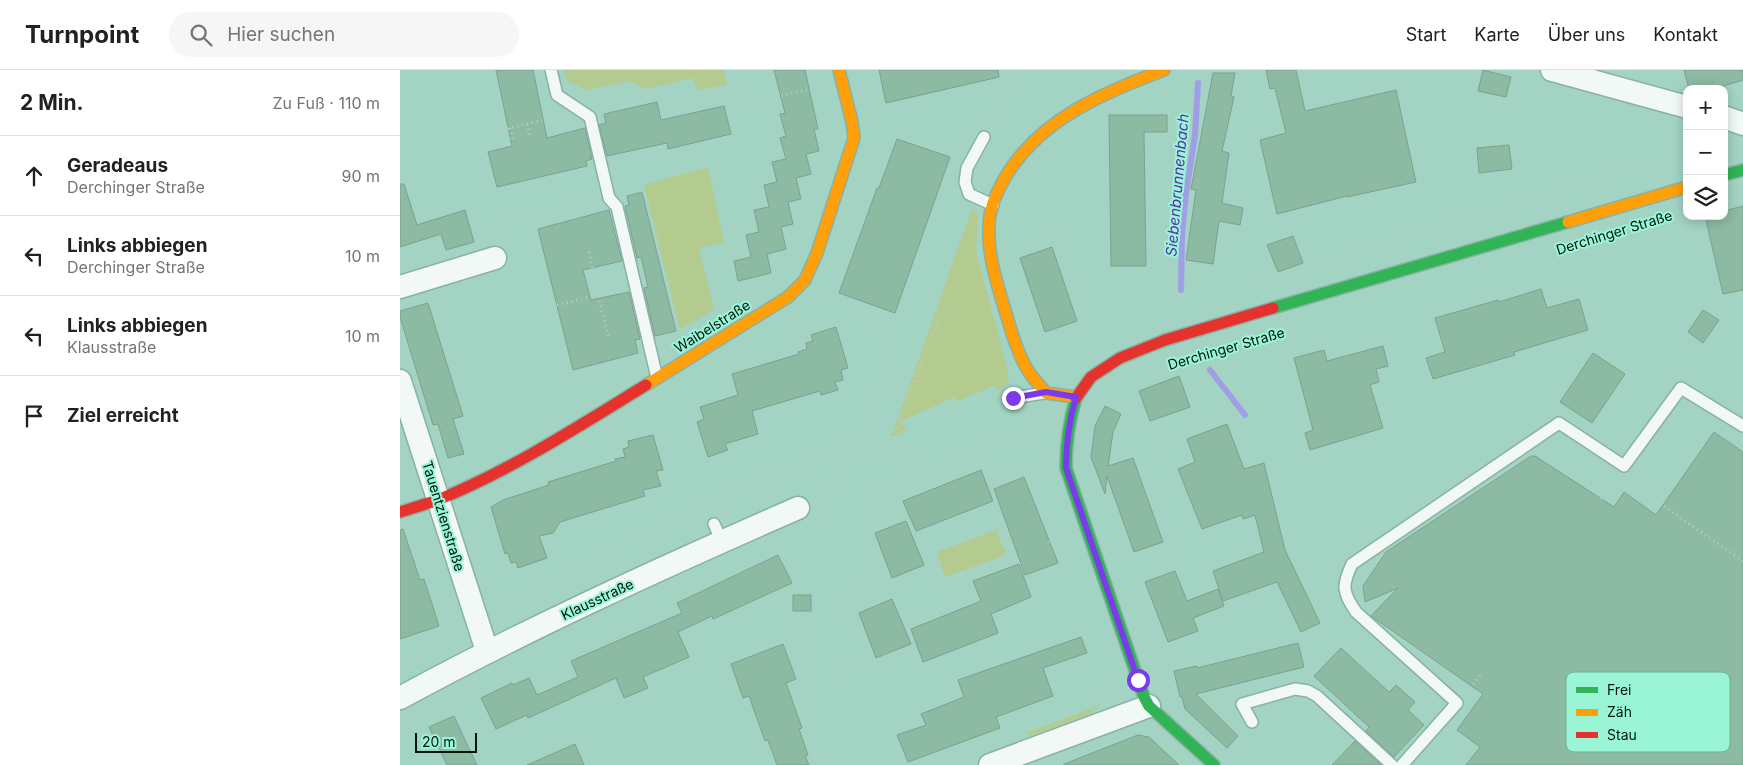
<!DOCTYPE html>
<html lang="de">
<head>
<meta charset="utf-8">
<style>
  body { margin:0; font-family:Inter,sans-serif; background:#f6f6f6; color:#202124 }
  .controls { position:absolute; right:15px; top:15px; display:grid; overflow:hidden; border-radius:10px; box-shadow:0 2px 12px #0003 }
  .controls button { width:45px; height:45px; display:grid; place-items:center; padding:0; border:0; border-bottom:1px solid #e0e0e0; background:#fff; color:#202124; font:25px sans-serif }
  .scale { position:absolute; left:15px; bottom:12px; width:62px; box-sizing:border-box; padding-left:5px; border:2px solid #001710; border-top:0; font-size:14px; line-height:18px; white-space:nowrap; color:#001710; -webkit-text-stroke:4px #9af5d7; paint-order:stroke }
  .stop { position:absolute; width:15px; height:15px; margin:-11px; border:4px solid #7c3aed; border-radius:50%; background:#fff }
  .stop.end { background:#7c3aed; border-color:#fff; box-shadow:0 1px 5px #0008 }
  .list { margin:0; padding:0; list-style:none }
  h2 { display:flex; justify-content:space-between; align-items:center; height:65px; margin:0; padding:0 20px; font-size:21px }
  h2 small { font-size:16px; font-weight:400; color:#757577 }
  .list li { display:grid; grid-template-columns:32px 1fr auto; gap:15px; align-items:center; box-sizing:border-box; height:80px; padding:0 20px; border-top:1px solid #e0e0e0 }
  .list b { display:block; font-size:19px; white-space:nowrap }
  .list p { margin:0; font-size:16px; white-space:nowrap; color:#757577 }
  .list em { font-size:16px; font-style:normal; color:#757577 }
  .icon { flex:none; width:28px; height:28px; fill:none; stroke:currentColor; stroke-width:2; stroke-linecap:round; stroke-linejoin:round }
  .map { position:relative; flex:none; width:1343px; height:695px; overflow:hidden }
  header { display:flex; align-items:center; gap:30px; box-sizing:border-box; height:70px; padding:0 25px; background:#fff; border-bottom:1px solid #e0e0e0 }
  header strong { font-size:24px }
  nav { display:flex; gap:28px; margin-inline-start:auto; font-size:18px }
  .search { width:350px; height:45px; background:#f6f6f6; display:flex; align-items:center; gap:12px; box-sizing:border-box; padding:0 18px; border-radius:28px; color:#757577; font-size:19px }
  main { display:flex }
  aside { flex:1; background:#fff }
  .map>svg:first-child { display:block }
</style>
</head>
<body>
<header>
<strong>Turnpoint</strong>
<div class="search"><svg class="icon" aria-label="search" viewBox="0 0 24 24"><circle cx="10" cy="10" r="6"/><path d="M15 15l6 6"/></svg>Hier suchen</div>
<nav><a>Start</a><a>Karte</a><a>Über uns</a><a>Kontakt</a></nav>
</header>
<main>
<aside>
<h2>2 Min.<small>Zu Fuß · 110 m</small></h2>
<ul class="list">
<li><svg class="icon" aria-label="ahead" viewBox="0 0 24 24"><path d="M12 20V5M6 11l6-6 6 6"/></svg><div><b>Geradeaus</b><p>Derchinger Straße</p></div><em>90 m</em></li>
<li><svg class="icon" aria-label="left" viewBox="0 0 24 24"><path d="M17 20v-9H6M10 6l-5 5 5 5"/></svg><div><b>Links abbiegen</b><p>Derchinger Straße</p></div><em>10 m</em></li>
<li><svg class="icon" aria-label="left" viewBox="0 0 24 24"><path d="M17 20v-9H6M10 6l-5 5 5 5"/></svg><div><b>Links abbiegen</b><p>Klausstraße</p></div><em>10 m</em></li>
<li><svg class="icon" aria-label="arrive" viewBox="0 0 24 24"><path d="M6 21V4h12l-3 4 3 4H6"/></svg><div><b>Ziel erreicht</b></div></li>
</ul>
</aside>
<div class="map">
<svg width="1343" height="695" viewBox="0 0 1343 695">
  <rect width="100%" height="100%" fill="#a2d3c3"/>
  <!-- green -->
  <path fill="#b3cb8f" d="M164,0H323L327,15L297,20L293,8L245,19L231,11L186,20L166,10Z
    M308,97L324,172L299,178L314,239L280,260L244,115Z
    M572,139L578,144L576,182L608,301V313L598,321L595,315L558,331L555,327L501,351L506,361L491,367Z
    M596,460L606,485L545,507L537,482Z
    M703,633L686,646L629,666L627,662L680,643Z"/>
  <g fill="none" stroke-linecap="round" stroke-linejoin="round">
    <!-- stream -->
    <path stroke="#a09fe6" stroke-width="6" d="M781,220L782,165L786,123L795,65L798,13
      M810,300L845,345"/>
  </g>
  <!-- building -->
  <path fill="#8dbaa3" stroke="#7ea090" d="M96,0H133L147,68L185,58L192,89L186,91L187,96L97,117L88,82L112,76Z
    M374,0H405L418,59H414L419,81L406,84L411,104L396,108L401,129L388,132L393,154L381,157L386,179L367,184L371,203L338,211L334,191L351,187L346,165L359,162L354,140L369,137L364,115L377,112L372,92L386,89L380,68L386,66L380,44L385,43Z
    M479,0H598L599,7L486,33Z
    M866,0H896L905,41L996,20L1016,112L947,127V126L877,144L860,70L886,63L875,18L870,19Z
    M1083,0L1111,7L1106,27L1078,21Z
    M1284,0H1343V10L1314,19H1289Z
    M813,3H835L831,26L834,27L822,81L829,83L822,133L843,138L840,155L819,151L813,194L786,190L796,120L791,119Z
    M257,32L261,50L324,36L331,64L268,79L267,73L207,86L199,55L206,53L204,44Z
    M709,45H767V62H744L746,196H711Z
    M497,69L550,87L495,243L439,223L477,118H479Z
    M1109,75L1112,99L1079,103L1077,78Z
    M0,114H4L17,155L65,140L74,172L46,180L41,164L0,177Z
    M242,122L276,261L255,266L244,218L248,217L241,187L237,188L225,136L229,135L227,126Z
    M1343,136V220L1323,224L1305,146H1324V141Z
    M209,140L222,191L183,200L191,230L229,222L240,269L235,270L238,283L173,300L138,159Z
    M893,166L903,193L878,202L867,175Z
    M652,177L677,251L645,262L620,188Z
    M1141,219L1147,238L1179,229L1188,260L1114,282L1115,285L1033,309L1026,288L1045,282L1035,248L1098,230L1099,232Z
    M28,233L63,346L53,349L64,384L48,388L38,354L33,355L0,247V241Z
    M1303,240L1319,250L1303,273L1288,262Z
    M436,257L448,298L441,300L443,310L435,312L438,320L421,325L420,321L352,341L358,364L325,374L328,380L308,387L297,352L304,349L300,337L338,325L332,304L399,284L398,282L407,279L406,273L413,271L411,265Z
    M983,276L988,296L976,299L979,312L970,315L983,358L910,380L905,363L913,360L894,288L924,280L927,291Z
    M1193,283L1225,304L1192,353L1160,332Z
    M779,306L790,337L750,351L739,321Z
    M705,336L721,344L713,362L708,396L733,388L763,472L734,482L707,406L705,424L691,387L695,356Z
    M827,354L844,399L864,393L885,480L920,553L901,562L877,512L823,531L813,501L864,482L855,445L843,449L842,445L802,459L778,399L795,392L787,369Z
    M1314,362L1343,382V695H1066L1080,677L1057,660L1083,624L971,546L998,518L965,532L963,516L986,482L1131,386H1135L1214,437L1224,422L1256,445Z
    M253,365L263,400L256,401L261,416L243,420L245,426L160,452L153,463L139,466L147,488L118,498L116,492L111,493L108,483L105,484L91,437L103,430L149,415L148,412L216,391L215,389L225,387L223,379L229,377L228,371Z
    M581,400L593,431L516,461L503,431Z
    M624,407L658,493L625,505L594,419Z
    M506,451L524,495L492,508L475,463Z
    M3,459L20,510L24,509L39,556L0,569V460Z
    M378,485L392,513L313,549L312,546L278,562L289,587L243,607L248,618L224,628L216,608L128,648L127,645L96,659L81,628L112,613L113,615L129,608L137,625L178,607L171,591L282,543L277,533Z
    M619,494L631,527L591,544L598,563L523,592L511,559L581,531L573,511Z
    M775,501L787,531L818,519L824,536L793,548L798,561L768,572L745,512Z
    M393,525H411V541H393Z
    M492,529L511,574L476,588L459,543Z
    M681,567L687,583L643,598L653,626L596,647L600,658L508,692L497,665L526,655L521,644L564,627L558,610Z
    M898,573L904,597L796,624L838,666L827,678L785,639L782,627H780L774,601L797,596V598Z
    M383,574L396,609L386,613L402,658L399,659L408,685L405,686L409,695H377L368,670L365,671L349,626L343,628L331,594Z
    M941,578L989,622L996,615L1015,632L1008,640L1024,655L994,687L966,661L969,657L914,606Z
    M54,646L65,670L77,695H47L29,657Z
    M738,665L749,667L779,695H664V694Z
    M955,671L981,695H932Z
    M175,674L184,695H127Z"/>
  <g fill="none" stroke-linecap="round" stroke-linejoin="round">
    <defs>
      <path id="lane" d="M151,0L157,25L190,47L209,128L217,137L257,308
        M584,67L567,98L565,112L569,124L593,135
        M613,328L644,323
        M314,454L322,472
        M852,652L842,634L895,619L908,621L917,626L992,695
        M1002,695L1057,633L956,542C942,522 942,515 952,494L1159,353L1224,396L1281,318L1343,356"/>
      <path id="street" d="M1152,0L1287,37
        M1324,47L1343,54
        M0,217L95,188
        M0,311L87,581
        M0,628C129,558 263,497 398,438
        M590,695L749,636"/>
      <path id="fast" d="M1324,105L1343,100
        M873,238L1168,152
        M676,328C669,351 666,374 666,398L744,627L749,636L814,695"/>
      <path id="slow" d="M1168,152L1287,117
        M246,315L388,227L405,210L417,183L454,68L452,52L439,0
        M676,327L646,323C641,316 634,310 629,302C615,280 609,252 601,227C593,200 586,174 590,145C592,131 599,118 606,106C641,48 704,23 764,0"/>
      <path id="jam" d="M676,328L691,307L720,288L765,270L873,238
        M0,442C13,438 27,434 40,429C113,399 179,356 246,315"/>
    </defs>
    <!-- lane casing -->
    <use href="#lane" stroke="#89b1a4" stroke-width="14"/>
    <!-- street casing -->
    <use href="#street" stroke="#89b1a4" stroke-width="25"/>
    <!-- fast casing -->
    <use href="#fast" stroke="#89b1a4" stroke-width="14"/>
    <!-- slow casing -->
    <use href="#slow" stroke="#89b1a4" stroke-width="14"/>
    <!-- jam casing -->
    <use href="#jam" stroke="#89b1a4" stroke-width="14"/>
    <!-- path -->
    <path stroke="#bdccc7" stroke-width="3" stroke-dasharray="1 4" stroke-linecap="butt" d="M468,0L477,38V46
      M200,37L273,18L284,35L344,22L347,34L419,17
      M150,48L154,62
      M165,48L167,58
      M127,54L130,65
      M591,56L599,41L615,0
      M110,58L113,71
      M421,67L430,65
      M100,75L97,61L161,46
      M411,92L423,90
      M402,117L414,115
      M395,142L406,139
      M456,147L471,106L474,89
      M387,164L399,162
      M656,166L680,241
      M93,169L90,156L194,129
      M189,182L195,209L216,204
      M373,191L390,188
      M860,215L954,183L1287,84
      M425,223L462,241L489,264L493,284L460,376
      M33,228L43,260
      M157,235L198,225
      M395,250L402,276
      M208,266L198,225L220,219
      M350,277L356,295
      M321,296L328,324
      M195,300L237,286
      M212,362L219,385
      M615,367C626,369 635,373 642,381
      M496,378L495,365L505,335L539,247L575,224
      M761,379L767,373L826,350
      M541,395L545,405L582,391L591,415
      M518,404L646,354
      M1227,411L1343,491
      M590,420L591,415L643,395
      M754,423L775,477
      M370,427V407L456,374L481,384L496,378L508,377L518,404L473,421
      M1201,429L1215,409
      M484,439L501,434L509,453
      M419,443C430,421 434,406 435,382
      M649,472L664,465
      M348,483L355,496
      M18,486L32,482
      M290,508L297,524
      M542,512L610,486L592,437L595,430
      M35,532L49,528
      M239,533L247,550
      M741,536L772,617V624
      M97,541C140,522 180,498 221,475C269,449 319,427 370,407
      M447,541L449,518L481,506L466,460L468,445L484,439L477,420
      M508,560L505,554L542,539L548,533L542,512L521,466L514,462
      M365,578L404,565L411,664L416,695
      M0,593L48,570L59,561
      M446,601L514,575L513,573
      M1067,622L1082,603
      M696,631L705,625L711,608
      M0,657L79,613
      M522,695L581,674"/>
    <!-- lane -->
    <use href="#lane" stroke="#f1f8f6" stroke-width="11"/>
    <!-- street -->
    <use href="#street" stroke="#f1f8f6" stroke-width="22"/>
    <!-- fast -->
    <use href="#fast" stroke="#30b455" stroke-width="11"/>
    <!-- slow -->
    <use href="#slow" stroke="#ff9f0a" stroke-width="11"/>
    <!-- jam -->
    <use href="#jam" stroke="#e5322d" stroke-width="11"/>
  </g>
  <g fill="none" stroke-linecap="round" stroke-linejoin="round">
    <!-- route -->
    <path stroke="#7c3aed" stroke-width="6" d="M613,328L646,322L676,327C669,351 666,374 666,398L738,610"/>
  </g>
  <g text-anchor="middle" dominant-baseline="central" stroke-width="4" stroke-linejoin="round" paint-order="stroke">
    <!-- street labels -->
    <g font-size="14" fill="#001710" stroke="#9af5d7">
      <text transform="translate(1214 162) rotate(-17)">Derchinger Straße</text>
      <text transform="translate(312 256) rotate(-32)">Waibelstraße</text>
      <text transform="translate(826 278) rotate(-16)">Derchinger Straße</text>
      <text transform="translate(44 446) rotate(73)">Tauentzienstraße</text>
      <text transform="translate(197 529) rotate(-25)">Klausstraße</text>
    </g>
    <!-- water labels -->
    <g font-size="15" font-style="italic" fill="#5730ad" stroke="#9af5d7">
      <text transform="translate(777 115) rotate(-85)">Siebenbrunnenbach</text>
    </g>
  </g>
  <!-- legend -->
  <rect x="1166" y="602" width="164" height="80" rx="8" fill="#9af5d7" stroke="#6cb29b" stroke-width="1"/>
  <rect x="1176" y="617" width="22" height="6" fill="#30b455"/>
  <rect x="1176" y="639" width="22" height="7" fill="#ff9f0a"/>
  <rect x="1176" y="662" width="22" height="6" fill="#e5322d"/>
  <g font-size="14" fill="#001710">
    <text x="1207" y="625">Frei</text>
    <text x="1207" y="647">Zäh</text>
    <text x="1207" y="670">Stau</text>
  </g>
</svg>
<div class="controls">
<button>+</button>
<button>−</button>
<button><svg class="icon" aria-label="layers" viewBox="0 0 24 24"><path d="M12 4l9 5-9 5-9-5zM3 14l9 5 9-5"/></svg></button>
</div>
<div class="scale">20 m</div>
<div class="stop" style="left:738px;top:610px"></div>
<div class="stop end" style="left:613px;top:328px"></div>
</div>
</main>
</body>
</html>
